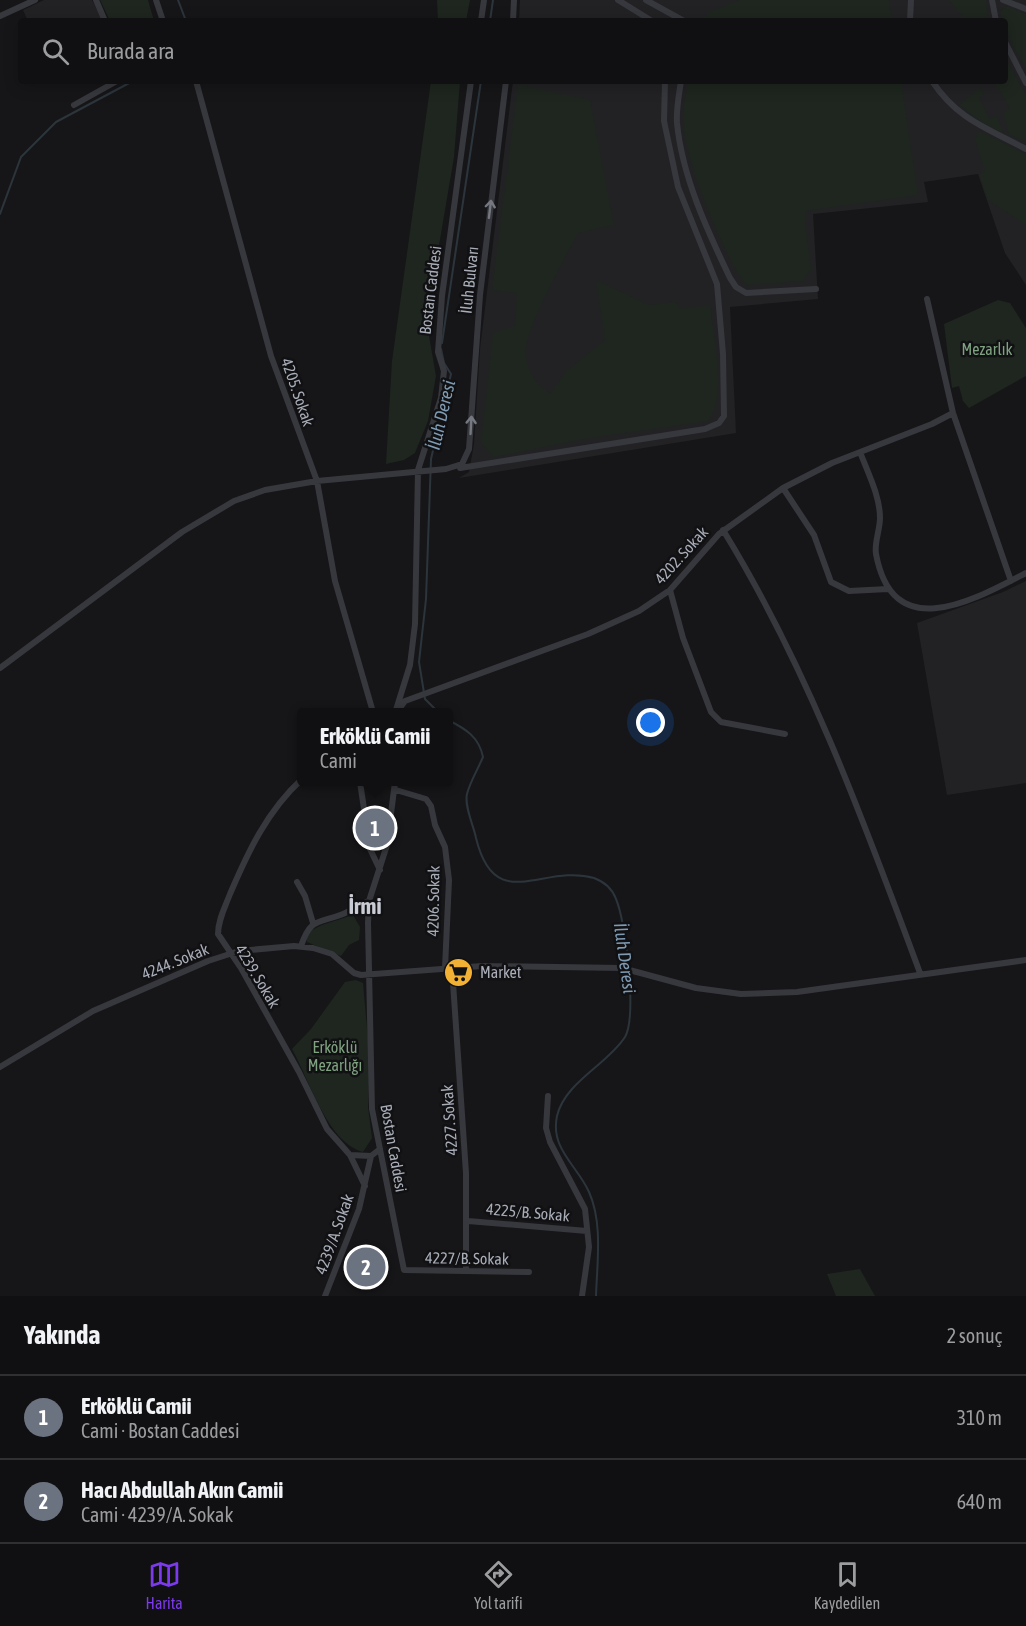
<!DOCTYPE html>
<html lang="tr">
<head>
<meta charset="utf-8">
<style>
  body { margin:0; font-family:"Asap Condensed",sans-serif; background:#1e1e20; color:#f1f3f6 }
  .you { position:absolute; left:651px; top:723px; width:21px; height:21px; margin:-15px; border:4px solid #fff; border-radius:50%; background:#1a73e8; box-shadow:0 0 0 9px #1a73e833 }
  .badge { display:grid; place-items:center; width:39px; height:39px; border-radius:50%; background:#7c3aed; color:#fff; font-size:20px; font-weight:700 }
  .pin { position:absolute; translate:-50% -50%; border:3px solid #fff; box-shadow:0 2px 6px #0006 }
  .popup { position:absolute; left:297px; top:708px; width:156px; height:78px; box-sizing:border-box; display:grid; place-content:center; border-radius:6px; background:#101012; filter:drop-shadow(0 2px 4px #0005); font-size:20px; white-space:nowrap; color:#9c9d9f }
  .popup b { font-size:22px; color:#f1f3f6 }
  .popup::after { content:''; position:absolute; left:50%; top:100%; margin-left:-12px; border:12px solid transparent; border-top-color:#101012 }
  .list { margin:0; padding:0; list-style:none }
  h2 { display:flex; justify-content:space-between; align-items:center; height:78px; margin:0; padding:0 24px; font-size:26px }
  h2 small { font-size:20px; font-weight:400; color:#9c9d9f }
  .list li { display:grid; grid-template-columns:39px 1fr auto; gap:18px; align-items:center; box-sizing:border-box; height:84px; padding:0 24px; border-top:2px solid #303032 }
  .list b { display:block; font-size:22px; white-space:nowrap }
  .list p { margin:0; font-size:20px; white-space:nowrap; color:#9c9d9f }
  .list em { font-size:20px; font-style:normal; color:#9c9d9f }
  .icon { flex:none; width:33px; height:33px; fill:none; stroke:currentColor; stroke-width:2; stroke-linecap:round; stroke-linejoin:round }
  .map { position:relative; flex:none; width:1026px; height:1296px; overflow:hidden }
  .search { position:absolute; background:#101012; box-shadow:0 3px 15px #0003; left:18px; right:18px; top:18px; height:66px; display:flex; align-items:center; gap:15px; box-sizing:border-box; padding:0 21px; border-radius:6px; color:#9c9d9f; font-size:22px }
  .sheet { height:246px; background:#101012 }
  nav { display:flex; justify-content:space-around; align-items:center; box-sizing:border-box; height:84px; border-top:2px solid #303032; background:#101012; font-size:16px; color:#9c9d9f }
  nav a { display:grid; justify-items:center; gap:3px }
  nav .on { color:#7c3aed }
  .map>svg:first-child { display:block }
</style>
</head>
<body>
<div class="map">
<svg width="1026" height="1296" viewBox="0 0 1026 1296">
  <rect width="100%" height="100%" fill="#161618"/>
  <!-- built -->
  <path fill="#222225" d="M44,0H92L103,21H28L23,10Z
    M520,0H1026V285L1005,253L978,174L924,182L928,202L813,214L818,299L730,307L736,433L459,478L469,472L474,444L480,349L513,81H1005V21H519Z
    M1026,581V783L947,795L917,623L1003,592Z"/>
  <!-- green -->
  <path fill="#1e261f" d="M100,0H148L154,21H110Z
    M437,0H470L466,21H438Z
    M740,0H889L892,21H702L708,13Z
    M949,0H986L988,21H963V17Z
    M1007,6L1026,14V69L1010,41L1005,21H1002L1000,11Z
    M1005,58L1026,95V141L1009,135L1003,113L1010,108L994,81H1005Z
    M431,81H460L454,157L434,275L429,336L436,376L428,421L415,453L404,460L386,464L392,361Z
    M688,81H901L918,195L806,211L805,223L811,268L803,281L746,285C723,254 683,156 683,118C683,106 687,93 688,81Z
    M518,85L590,100L614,225L578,233C566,257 521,334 526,357C529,373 537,385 550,394L567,371L605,340L596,280L649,305L676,302L680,309L710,305C713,334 728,399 708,421L584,439L494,457L481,443L493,333L515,326L517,293L492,290Z
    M980,88L984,95L979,98L990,119L997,116L1004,134L986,126L959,105Z
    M979,131L1026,154V225L988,200L979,174L985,172L975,139Z
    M998,300L1010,303L1026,328V376L969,408L963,401L959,386L952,388L944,324Z
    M353,915L360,927L359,940L349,945L341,956L307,942L306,938L310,931L322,925Z
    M356,980L363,983L370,1061L368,1107L372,1138L363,1152C327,1142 309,1079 292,1049L311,1029L345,982Z
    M860,1269L875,1296H836L827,1274Z"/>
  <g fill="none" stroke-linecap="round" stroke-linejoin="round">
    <!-- stream -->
    <path stroke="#2c353c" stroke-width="2" d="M178,0L186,21
      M490,21L493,0
      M0,214L21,157L56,122L133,81
      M442,343L481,81
      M438,712L425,699L419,662L426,599L431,459L451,374L444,363L441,349
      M448,720C466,729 479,737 483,757C478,769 470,782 467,794C464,806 474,827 476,838C495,916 543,863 594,878C605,882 612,888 616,899C626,922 637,1016 625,1037C607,1065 565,1082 557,1116C550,1149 577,1165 589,1192C603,1223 597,1263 596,1296"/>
    <!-- minor -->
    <path stroke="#37383d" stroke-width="6" d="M96,0L105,21
      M156,0L163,21
      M618,0L652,21
      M646,0L684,21
      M992,0L996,21
      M1003,0L1026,9
      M0,16L35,0
      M481,21L484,0
      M513,21L514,0
      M910,21L911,0
      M1005,42L1026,83
      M196,81L271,356L317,481L335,581L373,712
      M681,81C679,95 676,109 677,123C682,176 707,230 730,278L736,287L746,293L816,289
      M932,81C958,120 987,128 1026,149
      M74,105L117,81
      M927,299L953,413L1011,581
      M860,452C868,473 880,496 880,518C880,530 874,543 876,554C893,645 972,601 1026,573
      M460,468L705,429L719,423L724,416L723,354L717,284L678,187L664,121L665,81
      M783,488L814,535L831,582L849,591L888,589
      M723,530C808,668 864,822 920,973
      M670,590L683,638L711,712L721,722L785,734
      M0,668L182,532L234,501L265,490L317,481L446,469L462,464L469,449L480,295L506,81
      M396,710L410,665L415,624L418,470L441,398L444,371L438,352L442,296L471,81
      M397,712L405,701L588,634L639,611L670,590L719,534L783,488L832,463L932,424L953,413
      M302,779C267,811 248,852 230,894C225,907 218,920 218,934L241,968L299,1072L327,1129L350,1155L365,1186
      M360,782L370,849L380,870
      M395,782L387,845L369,901L368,923L372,1109L404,1270L529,1272
      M396,790L426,799L431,806L435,825L445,847L449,880L445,968
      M297,882L305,896L313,923
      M301,946C311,917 318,924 343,914C352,910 359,904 369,901
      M452,968L466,1173V1271
      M0,1067L93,1011L208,961L239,951L294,946L313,948L332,954L354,973L361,975L482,966L622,968L696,988L741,994L797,992L1026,960
      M548,1096L546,1128L550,1142L585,1209L589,1247L582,1296
      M350,1155L371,1156
      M468,1221L587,1231
      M325,1296L359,1209L371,1156L380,1149"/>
  </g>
  <!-- one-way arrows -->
  <defs><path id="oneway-shaft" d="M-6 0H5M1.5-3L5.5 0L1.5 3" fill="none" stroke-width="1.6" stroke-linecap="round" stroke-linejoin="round" transform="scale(1.5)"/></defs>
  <g stroke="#757881">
    <use href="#oneway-shaft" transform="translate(490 209) rotate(-83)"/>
    <use href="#oneway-shaft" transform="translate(471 425) rotate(-87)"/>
  </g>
  <!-- icons -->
  <defs>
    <symbol id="supermarket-disc" viewBox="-11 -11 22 22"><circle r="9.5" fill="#f2b134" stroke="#111113"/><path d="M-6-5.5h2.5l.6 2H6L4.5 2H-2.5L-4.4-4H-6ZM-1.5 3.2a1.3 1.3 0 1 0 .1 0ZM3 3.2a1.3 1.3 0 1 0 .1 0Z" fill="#111"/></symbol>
  </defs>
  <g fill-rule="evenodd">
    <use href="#supermarket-disc" x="442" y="956" width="33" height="33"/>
  </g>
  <g text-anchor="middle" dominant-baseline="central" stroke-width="5" stroke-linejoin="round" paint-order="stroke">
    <!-- street labels -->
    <g font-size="16" fill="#a8adb8" stroke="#111113">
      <text transform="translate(469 280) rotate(-84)">İluh Bulvarı</text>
      <text transform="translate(430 290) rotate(-83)">Bostan Caddesi</text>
      <text transform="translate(298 392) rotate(71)">4205. Sokak</text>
      <text transform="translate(681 555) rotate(-48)">4202. Sokak</text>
      <text transform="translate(433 901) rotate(-89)">4206. Sokak</text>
      <text transform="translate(175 961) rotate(-22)">4244. Sokak</text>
      <text transform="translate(258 976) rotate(59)">4239. Sokak</text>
      <text transform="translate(449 1120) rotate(-94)">4227. Sokak</text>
      <text transform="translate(394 1148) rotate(80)">Bostan Caddesi</text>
      <text transform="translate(528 1212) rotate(5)">4225/B. Sokak</text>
      <text transform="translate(334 1234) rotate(-70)">4239/A. Sokak</text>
      <text transform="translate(467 1258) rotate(1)">4227/B. Sokak</text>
    </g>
    <!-- park labels -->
    <g font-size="16" fill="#7fa381" stroke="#111113">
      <text x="987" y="349">Mezarlık</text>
      <text x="335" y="1047">Erköklü<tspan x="335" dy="18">Mezarlığı</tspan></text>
    </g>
    <!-- poi labels -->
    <g font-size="16" fill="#a8adb8" stroke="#111113" text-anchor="start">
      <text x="480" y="972">Market</text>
    </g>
    <!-- water labels -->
    <g font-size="18" font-style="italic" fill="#7f9bb3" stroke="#111113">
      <text transform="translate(441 415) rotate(-77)">İluh Deresi</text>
      <text transform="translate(625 958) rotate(82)">İluh Deresi</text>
    </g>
    <!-- district labels -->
    <g font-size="22" font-weight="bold" fill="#c9ccd4" stroke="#111113">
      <text x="365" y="906">İrmi</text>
    </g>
  </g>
</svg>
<div class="you"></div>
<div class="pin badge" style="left:375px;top:828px;background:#6b7280">1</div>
<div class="popup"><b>Erköklü Camii</b>Cami</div>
<div class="pin badge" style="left:366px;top:1267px;background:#6b7280">2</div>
<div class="search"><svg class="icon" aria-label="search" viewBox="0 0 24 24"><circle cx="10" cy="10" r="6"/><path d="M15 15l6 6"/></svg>Burada ara</div>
</div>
<section class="sheet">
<h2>Yakında<small>2 sonuç</small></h2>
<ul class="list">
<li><span class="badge" style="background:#6b7280">1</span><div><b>Erköklü Camii</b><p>Cami · Bostan Caddesi</p></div><em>310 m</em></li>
<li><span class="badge" style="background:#6b7280">2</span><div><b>Hacı Abdullah Akın Camii</b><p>Cami · 4239/A. Sokak</p></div><em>640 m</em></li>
</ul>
</section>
<nav>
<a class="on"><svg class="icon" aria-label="map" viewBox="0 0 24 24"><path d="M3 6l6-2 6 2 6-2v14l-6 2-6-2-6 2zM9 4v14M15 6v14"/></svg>Harita</a>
<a><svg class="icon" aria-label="directions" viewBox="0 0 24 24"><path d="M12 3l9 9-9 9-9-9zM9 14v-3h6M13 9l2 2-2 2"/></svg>Yol tarifi</a>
<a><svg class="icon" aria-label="saved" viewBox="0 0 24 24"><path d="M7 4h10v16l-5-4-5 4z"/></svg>Kaydedilen</a>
</nav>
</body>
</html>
